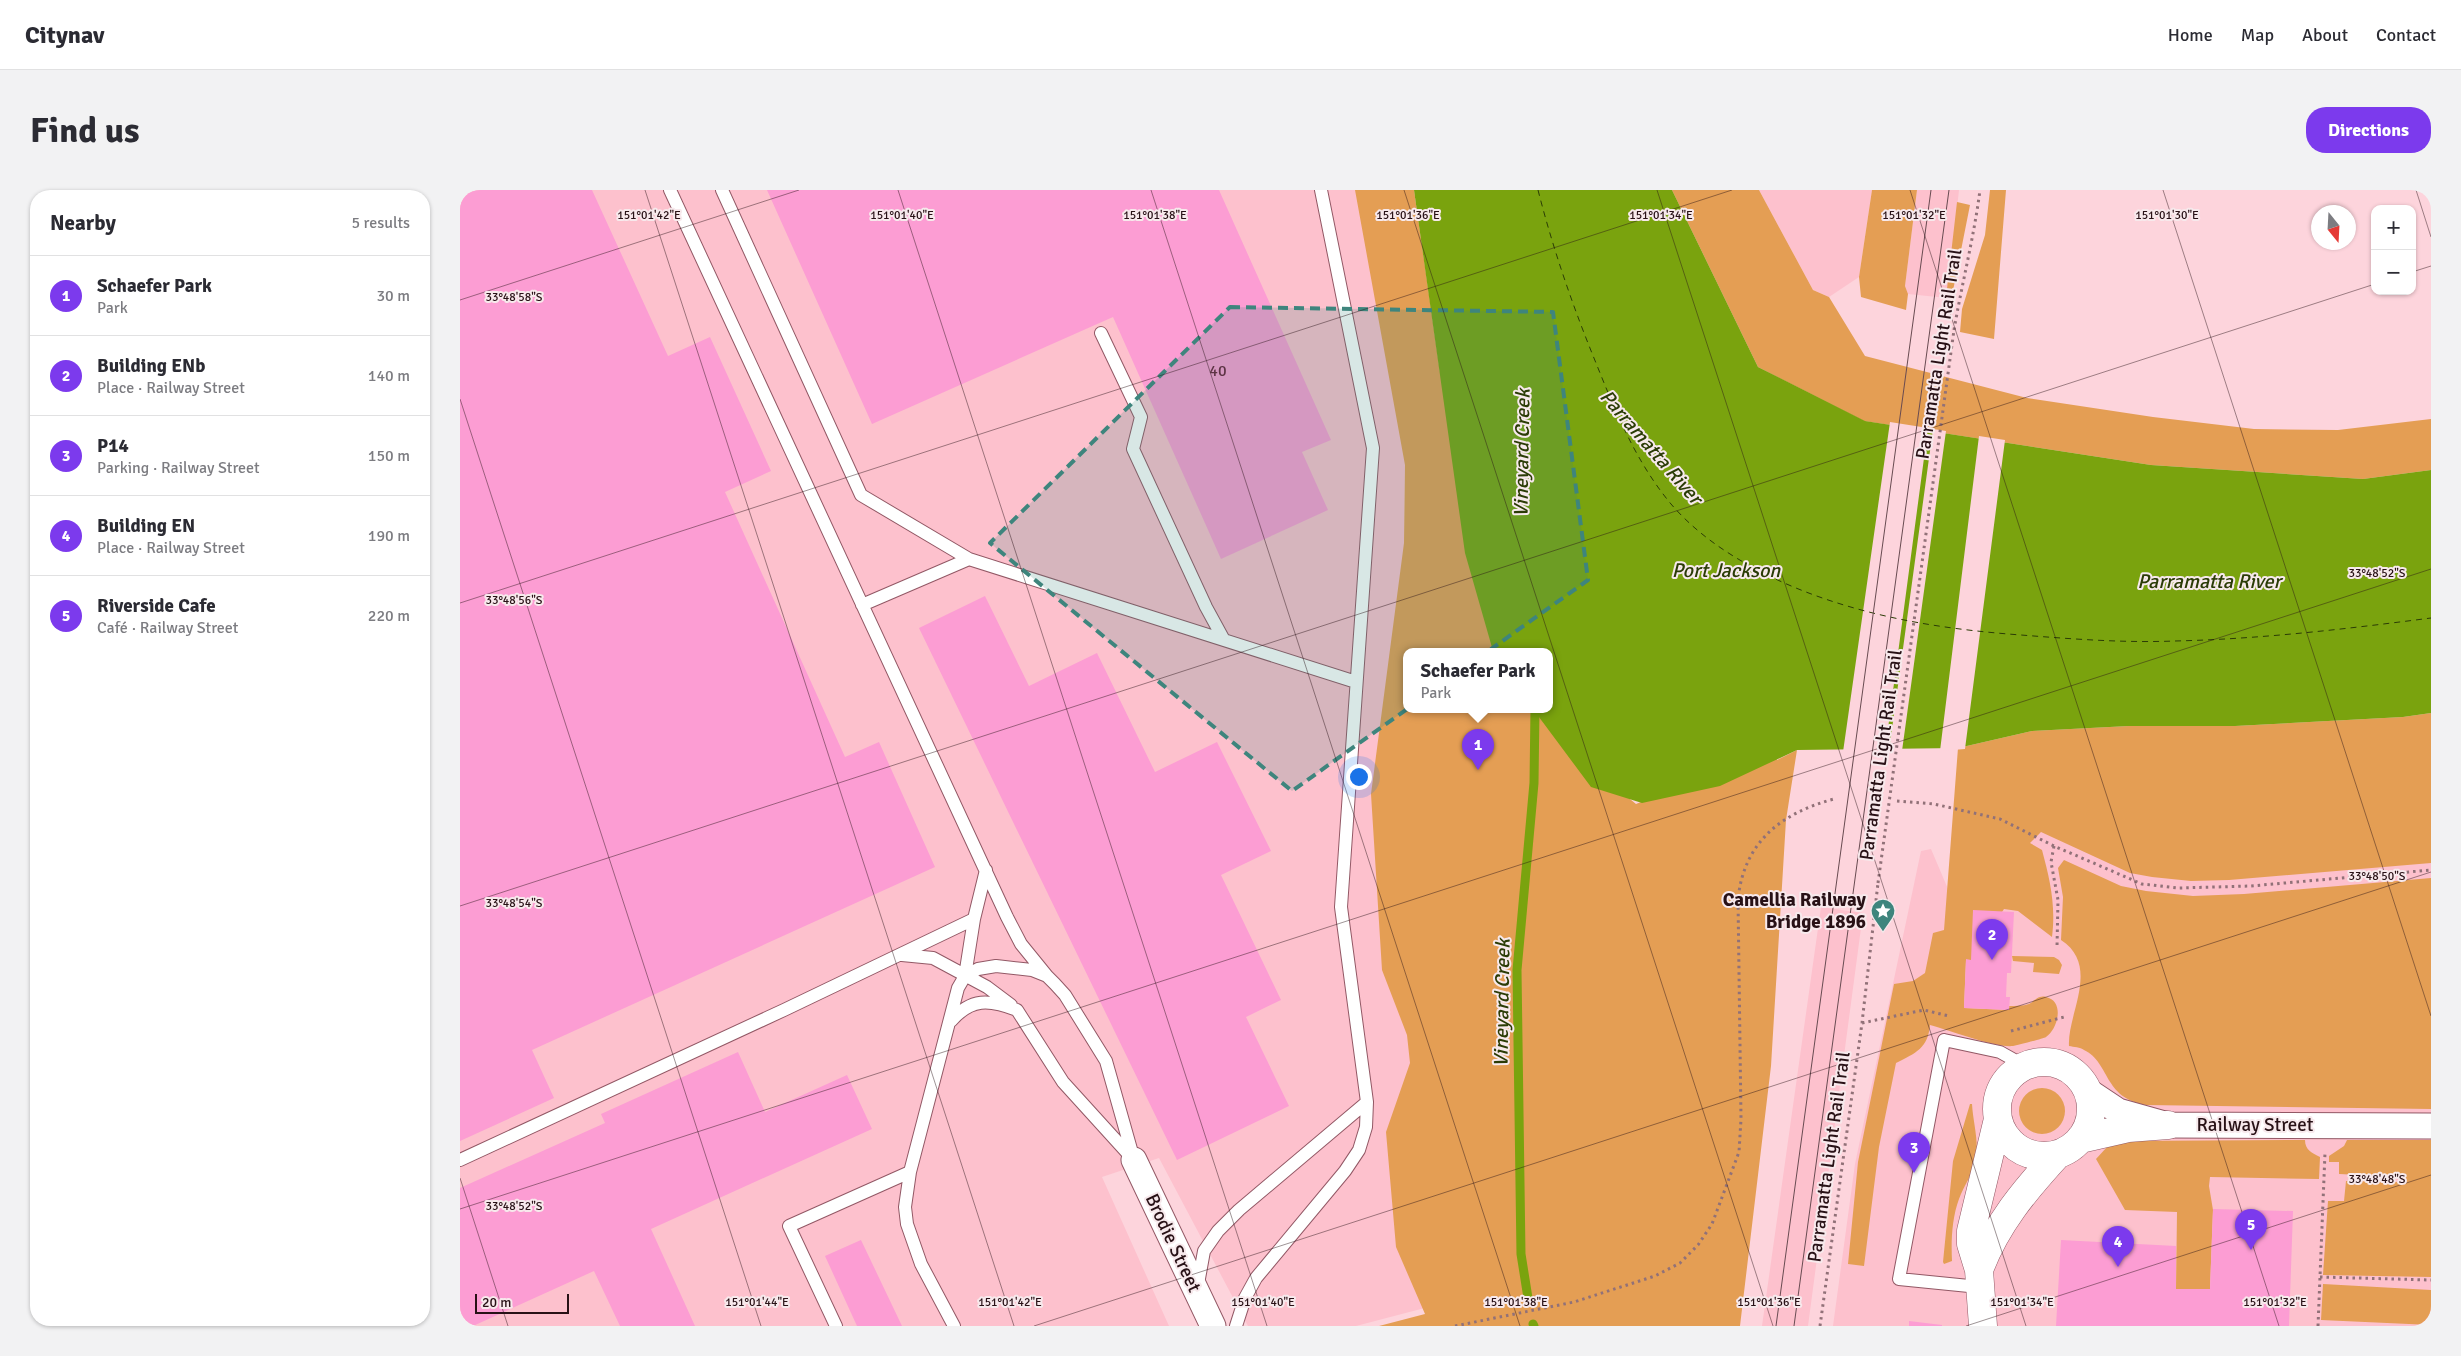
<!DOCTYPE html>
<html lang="en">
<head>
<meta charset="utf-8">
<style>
  body { margin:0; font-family:Signika,sans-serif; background:#f2f2f3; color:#2b2b33 }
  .controls { position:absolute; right:15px; top:15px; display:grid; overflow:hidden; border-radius:10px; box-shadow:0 1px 4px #0004 }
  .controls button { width:45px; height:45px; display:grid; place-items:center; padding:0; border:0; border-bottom:1px solid #e1e1e2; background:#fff; color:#2b2b33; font:25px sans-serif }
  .compass { position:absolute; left:1851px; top:15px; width:45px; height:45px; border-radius:50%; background:#fff; box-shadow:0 1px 4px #0004; rotate:162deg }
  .scale { position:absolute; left:15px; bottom:12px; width:94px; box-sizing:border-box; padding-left:5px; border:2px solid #281116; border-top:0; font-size:14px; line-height:18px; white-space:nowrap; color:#281116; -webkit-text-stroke:4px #f7e9ec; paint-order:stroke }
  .you { position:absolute; left:898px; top:586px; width:18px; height:18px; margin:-12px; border:4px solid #fff; border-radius:50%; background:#1a73e8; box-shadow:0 0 0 8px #1a73e833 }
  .badge { display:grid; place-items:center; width:32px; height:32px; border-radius:50%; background:#7c3aed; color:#fff; font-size:16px; font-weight:700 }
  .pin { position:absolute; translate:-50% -41px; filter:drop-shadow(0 1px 2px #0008) }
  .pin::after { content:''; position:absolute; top:26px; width:18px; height:15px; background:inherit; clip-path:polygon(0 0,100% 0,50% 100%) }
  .popup { position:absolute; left:943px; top:458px; width:150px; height:65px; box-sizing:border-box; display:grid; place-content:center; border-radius:10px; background:#fff; filter:drop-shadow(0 1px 4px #0005); font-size:16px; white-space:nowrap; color:#7c7c81 }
  .popup b { font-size:19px; color:#2b2b33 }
  .popup::after { content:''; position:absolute; left:50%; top:100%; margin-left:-10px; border:10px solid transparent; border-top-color:#fff }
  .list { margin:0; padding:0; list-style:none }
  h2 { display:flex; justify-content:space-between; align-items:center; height:65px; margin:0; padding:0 20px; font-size:21px }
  h2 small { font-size:16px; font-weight:400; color:#7c7c81 }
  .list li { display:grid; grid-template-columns:32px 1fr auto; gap:15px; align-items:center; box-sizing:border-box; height:80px; padding:0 20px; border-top:1px solid #e1e1e2 }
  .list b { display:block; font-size:19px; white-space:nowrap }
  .list p { margin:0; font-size:16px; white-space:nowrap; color:#7c7c81 }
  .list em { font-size:16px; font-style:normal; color:#7c7c81 }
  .map { position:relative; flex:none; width:1971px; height:1136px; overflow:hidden; border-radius:20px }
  header { display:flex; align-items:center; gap:30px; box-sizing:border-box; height:70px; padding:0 25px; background:#fff; border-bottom:1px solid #e1e1e2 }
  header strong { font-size:24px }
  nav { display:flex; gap:28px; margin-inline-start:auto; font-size:18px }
  .intro { display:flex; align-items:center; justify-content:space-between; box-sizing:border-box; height:120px; padding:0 30px }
  h1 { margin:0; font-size:35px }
  .button { padding:12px 22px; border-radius:20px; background:#7c3aed; color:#fff; font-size:18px; font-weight:700 }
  main { display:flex; gap:30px; padding:0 30px }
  aside { flex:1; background:#fff; border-radius:20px; box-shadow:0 1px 4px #0004 }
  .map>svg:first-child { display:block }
</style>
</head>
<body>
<header>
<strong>Citynav</strong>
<nav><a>Home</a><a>Map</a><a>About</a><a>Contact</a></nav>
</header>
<div class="intro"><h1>Find us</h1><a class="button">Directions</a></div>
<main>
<aside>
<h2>Nearby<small>5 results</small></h2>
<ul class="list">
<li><span class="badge">1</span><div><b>Schaefer Park</b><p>Park</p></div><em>30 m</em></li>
<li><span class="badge">2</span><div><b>Building ENb</b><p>Place · Railway Street</p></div><em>140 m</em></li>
<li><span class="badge">3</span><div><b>P14</b><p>Parking · Railway Street</p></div><em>150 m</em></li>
<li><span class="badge">4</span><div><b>Building EN</b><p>Place · Railway Street</p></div><em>190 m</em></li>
<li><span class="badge">5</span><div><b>Riverside Cafe</b><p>Café · Railway Street</p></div><em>220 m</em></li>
</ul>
</aside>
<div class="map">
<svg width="1971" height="1136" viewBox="0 0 1971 1136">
  <rect width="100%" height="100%" fill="#fdd4dc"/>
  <!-- built -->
  <path fill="#fdc1cd" d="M0,0H905L946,193L939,771L980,1114L896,1136H788L699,968L642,987L709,1136H0Z
    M1299,0H1412L1399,87L1369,107L1353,100Z
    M1457,0H1499L1487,108L1448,104L1445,96Z
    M1971,601V1136H1373L1395,974L1461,661L1471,659L1488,699L1581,641Z
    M1361,717L1403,723L1348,1136H1302Z"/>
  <!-- green -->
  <path fill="#e49e54" d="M895,0H954L980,182L1052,461H947V519H1079L1097,549L1176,614L1316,557L1317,570L1337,560L1326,630L1311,876L1280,1136H919L965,1124L936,1057L926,942L950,873L947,845L922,780L911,604L944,353L945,275Z
    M1212,0H1299L1353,100L1369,107L1405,166L1567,208L1693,227L1794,239L1878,240L1971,229V280L1903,289L1691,275L1404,231L1298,177Z
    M1412,0H1457L1445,96L1448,104L1446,120L1401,107L1399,87Z
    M1530,0H1546L1534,149L1500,142L1502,119L1525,45Z
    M1497,12L1510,15L1488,126L1484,125Z
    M1971,523V673L1769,690L1731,691L1692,687L1670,683L1581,642L1570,653L1582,660C1590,690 1596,715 1592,747L1558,721L1544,719L1511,770H1506L1504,818L1549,820V816C1555,816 1563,816 1569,814C1575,811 1578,805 1586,807C1605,811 1598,839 1586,847C1583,849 1557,855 1553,856C1535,858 1489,840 1470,835C1468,858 1456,863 1436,873L1419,957L1404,1076L1388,1074L1398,972L1434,794L1453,791L1465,783L1473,743L1484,740L1498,558L1572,541L1669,536H1775L1943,527Z
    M1604,670L1661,696L1686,701L1733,706L1784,704L1971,688V919L1686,915C1643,908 1650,872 1624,860C1620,857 1614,857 1609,856C1607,824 1641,776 1601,750L1603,707L1598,678Z
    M1552,766L1594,767L1599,770L1602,775L1599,784L1573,782L1574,773L1553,771Z
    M1559 921a23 23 0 1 1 46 0a23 23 0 1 1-46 0Z
    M1510,914H1512C1513,932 1519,951 1516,969C1513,984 1504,995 1499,1009C1492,1028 1491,1050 1492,1071L1484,1074L1483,1072L1493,971Z
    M1845,950C1845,960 1852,963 1860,967L1859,989L1750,987L1749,996L1753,1020L1750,1099H1716L1717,1022L1665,1020L1636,969L1647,957L1662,951Z
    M1887,950H1971V1087L1863,1085L1868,1011H1884L1886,991L1942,992V987L1879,984V972H1869V966L1884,956Z
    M1863,1094L1971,1100V1135L1861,1130Z"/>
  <!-- water -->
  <path fill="#7aa30e" d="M954,0H1212L1298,177L1405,231L1691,275L1903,289L1971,280V523L1943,527L1775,536H1669L1572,541L1498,558L1337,560L1260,596L1182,613L1131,597L1073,519H1089V461H1033L1005,363Z"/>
  <!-- pier -->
  <path fill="#fdd4dc" d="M1430,232L1468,238L1425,561L1383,562Z
    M1473,239L1486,241L1442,561H1429Z
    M1519,246L1545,250L1505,559L1480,561Z"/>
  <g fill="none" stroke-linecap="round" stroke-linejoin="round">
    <!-- stream -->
    <path stroke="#7aa30e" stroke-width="9" d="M1068,1108L1061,1064L1057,780L1074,593L1075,519
      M1073,1134L1074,1136"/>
    <!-- ferry -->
    <path stroke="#2b3c06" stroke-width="1" stroke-dasharray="6 5" stroke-linecap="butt" d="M1078,0C1093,59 1113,117 1136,173C1156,223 1176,272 1211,314C1241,349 1281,373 1322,392C1398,426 1479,439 1561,445C1612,449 1664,453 1715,451C1801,449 1886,439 1971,428"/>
  </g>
  <!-- building -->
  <path fill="#fc9dd3" d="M0,0H132L208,166L250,147L311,281L265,302L385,567L419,552L475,677L72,860L94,908L0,951Z
    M307,0H759L871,250L842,262L868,320L761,369L653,127L412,234Z
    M525,406L569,496L637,463L695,582L757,552L811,661L761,685L821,810L786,827L829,916L717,970L459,438Z
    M1513,720L1554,722L1551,783H1547L1546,807H1550L1549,820L1504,818L1506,769L1511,770Z
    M278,862L305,922L387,885L412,939L191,1039L235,1136H160L134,1081L13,1136H0V998L145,933L141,924Z
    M1753,1019L1833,1021L1829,1136H1596L1601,1050L1716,1056V1099H1750Z
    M401,1050L442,1136H397L365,1066Z
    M1449,1131L1482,1135V1136H1449Z"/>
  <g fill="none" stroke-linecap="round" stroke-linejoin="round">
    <defs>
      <path id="lane" d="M210,0L547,727L561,754L587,786
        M262,0L401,305L509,369
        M641,143L681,227L673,259L746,417L764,450
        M402,415L509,369L896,492
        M442,765L473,768L527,797L551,815
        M505,786L514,729
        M491,831C511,808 529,809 557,820L603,892L672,968
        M0,970L324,820L514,729L526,680
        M738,1094L744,1061L758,1041L779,1020L907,912
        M1519,1097L1439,1089L1484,850L1540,862L1565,876
        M376,1136L329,1036L450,982
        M494,1136L461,1074L447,1034L445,1017L450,982L498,798L505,786L518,779L536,776L572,780L587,786L595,794L605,805L646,871L674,970
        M776,1136L785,1108L796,1088L885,981L899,960L906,937L907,912L881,717L913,258L861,0"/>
      <path id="street" d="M1628,901L1658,921L1708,935L1971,936
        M674,970L753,1136"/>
      <path id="secondary" d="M1537 919a47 47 0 1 1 94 0a47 47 0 1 1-94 0Z
        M1620,949L1668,938L1708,935
        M1519,1080C1536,1034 1565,1000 1598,964
        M1523,1136L1519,1080L1511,1054V1041L1538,929"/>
    </defs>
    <!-- lane casing -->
    <use href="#lane" stroke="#925865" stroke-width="14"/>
    <!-- street casing -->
    <use href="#street" stroke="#925865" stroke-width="27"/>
    <!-- secondary casing -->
    <use href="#secondary" stroke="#925865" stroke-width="29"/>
    <!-- path -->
    <path stroke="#917178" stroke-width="3" stroke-dasharray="2.5 4" stroke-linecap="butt" d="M1494,140C1502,93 1514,47 1520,0
      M1437,611L1474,614L1540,629L1594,656L1682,694L1718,698L1791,696L1971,680
      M1594,656L1591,672L1598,710L1597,757
      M1402,833L1464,820L1489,826
      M1551,841L1604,827
      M1860,1087L1971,1090
      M995,1136L1114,1112L1195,1086L1220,1073L1238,1055L1252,1034L1279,962L1281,929L1278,709C1284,652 1321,623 1374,609
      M1360,1136L1402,833L1418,693
      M1858,1136L1865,963"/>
    <!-- lane -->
    <use href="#lane" stroke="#fff" stroke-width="12"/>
    <!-- street -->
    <use href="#street" stroke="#fff" stroke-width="25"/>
    <!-- secondary -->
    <use href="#secondary" stroke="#fff" stroke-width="28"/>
    <!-- tram -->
    <path stroke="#684b51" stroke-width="1" d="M1316,1136L1471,0
      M1334,1136L1489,0"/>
    <!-- path-bridge -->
    <path stroke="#917178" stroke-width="3" stroke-dasharray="2.5 4" stroke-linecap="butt" d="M1418,693L1494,140"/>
  </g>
  <!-- marked area -->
  <path fill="#3e857d" fill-opacity="0.2" stroke="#3e857d" stroke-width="4" stroke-dasharray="10 6" stroke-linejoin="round" d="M770,117L1093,122L1128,390L832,601L530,353Z"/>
  <!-- ticks -->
  <path fill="none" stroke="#281116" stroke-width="1" stroke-opacity="0.45" d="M185,0L554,1136M438,0L807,1136M691,0L1060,1136M944,0L1313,1136M1197,0L1566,1136M1450,0L1819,1136M1703,0L1971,826M1956,0L1971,47M1952,82L1971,76M0,110L339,0M0,209L301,1136M0,413L1272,0M0,716L1915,94M0,988L48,1136M0,1019L1971,379M574,1136L1971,682M1506,1136L1971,985"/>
  <!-- icons -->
  <defs>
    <symbol id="sight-pin" viewBox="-11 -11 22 30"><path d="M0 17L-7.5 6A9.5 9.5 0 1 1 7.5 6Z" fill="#3e857d" stroke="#f7e9ec"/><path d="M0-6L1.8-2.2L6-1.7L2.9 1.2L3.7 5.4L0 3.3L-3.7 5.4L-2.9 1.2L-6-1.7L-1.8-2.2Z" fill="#fff"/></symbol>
  </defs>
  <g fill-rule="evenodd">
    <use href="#sight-pin" x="1409" y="707" width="28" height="38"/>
  </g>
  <g text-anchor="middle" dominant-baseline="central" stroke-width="4" stroke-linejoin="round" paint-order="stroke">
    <!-- number labels -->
    <g font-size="16" fill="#5d3445">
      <text x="758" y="181">40</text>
    </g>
    <!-- street labels -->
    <g font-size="19" fill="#281116" stroke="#f7e9ec">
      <text transform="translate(1479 164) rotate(-81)">Parramatta Light Rail Trail</text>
      <text transform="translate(1421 565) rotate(-82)">Parramatta Light Rail Trail</text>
      <text x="1795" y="935">Railway Street</text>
      <text transform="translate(1369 967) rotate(-82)">Parramatta Light Rail Trail</text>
      <text transform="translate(713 1053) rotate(65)">Brodie Street</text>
    </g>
    <!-- poi labels -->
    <g font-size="19" font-weight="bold" fill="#281116" stroke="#f7e9ec" text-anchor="end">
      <text x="1406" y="710">Camellia Railway<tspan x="1406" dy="22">Bridge 1896</tspan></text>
    </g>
    <!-- water labels -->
    <g font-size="20" font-style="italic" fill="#2b3c06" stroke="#f7e9ec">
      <text transform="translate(1191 257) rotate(49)">Parramatta River</text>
      <text transform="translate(1062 263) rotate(-89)">Vineyard Creek</text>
      <text x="1266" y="380">Port Jackson</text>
      <text x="1749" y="391">Parramatta River</text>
      <text transform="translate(1042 813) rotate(-89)">Vineyard Creek</text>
    </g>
  </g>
  <g font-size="12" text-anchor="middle" fill="#281116" stroke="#f7e9ec" stroke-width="4" stroke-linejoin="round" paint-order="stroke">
    <text x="189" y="29">151°01'42"E</text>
    <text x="442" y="29">151°01'40"E</text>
    <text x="695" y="29">151°01'38"E</text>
    <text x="948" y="29">151°01'36"E</text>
    <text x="1201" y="29">151°01'34"E</text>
    <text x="1454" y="29">151°01'32"E</text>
    <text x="1707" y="29">151°01'30"E</text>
    <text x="54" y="111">33°48'58"S</text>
    <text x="1917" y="387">33°48'52"S</text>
    <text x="54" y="414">33°48'56"S</text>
    <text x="1917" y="690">33°48'50"S</text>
    <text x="54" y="717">33°48'54"S</text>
    <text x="1917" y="993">33°48'48"S</text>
    <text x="54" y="1020">33°48'52"S</text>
    <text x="297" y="1116">151°01'44"E</text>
    <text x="550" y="1116">151°01'42"E</text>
    <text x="803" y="1116">151°01'40"E</text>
    <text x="1056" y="1116">151°01'38"E</text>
    <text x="1309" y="1116">151°01'36"E</text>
    <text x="1562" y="1116">151°01'34"E</text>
    <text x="1815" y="1116">151°01'32"E</text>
  </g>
</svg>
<div class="controls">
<button>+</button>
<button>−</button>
</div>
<svg class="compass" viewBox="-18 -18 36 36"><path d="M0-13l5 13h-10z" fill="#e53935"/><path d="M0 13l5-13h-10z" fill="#7c7c81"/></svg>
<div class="scale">20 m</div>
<div class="you"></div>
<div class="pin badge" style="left:1018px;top:580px">1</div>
<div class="popup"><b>Schaefer Park</b>Park</div>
<div class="pin badge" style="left:1532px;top:770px">2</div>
<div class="pin badge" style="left:1454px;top:983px">3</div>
<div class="pin badge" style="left:1658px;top:1077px">4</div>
<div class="pin badge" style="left:1791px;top:1060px">5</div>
</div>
</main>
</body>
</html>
